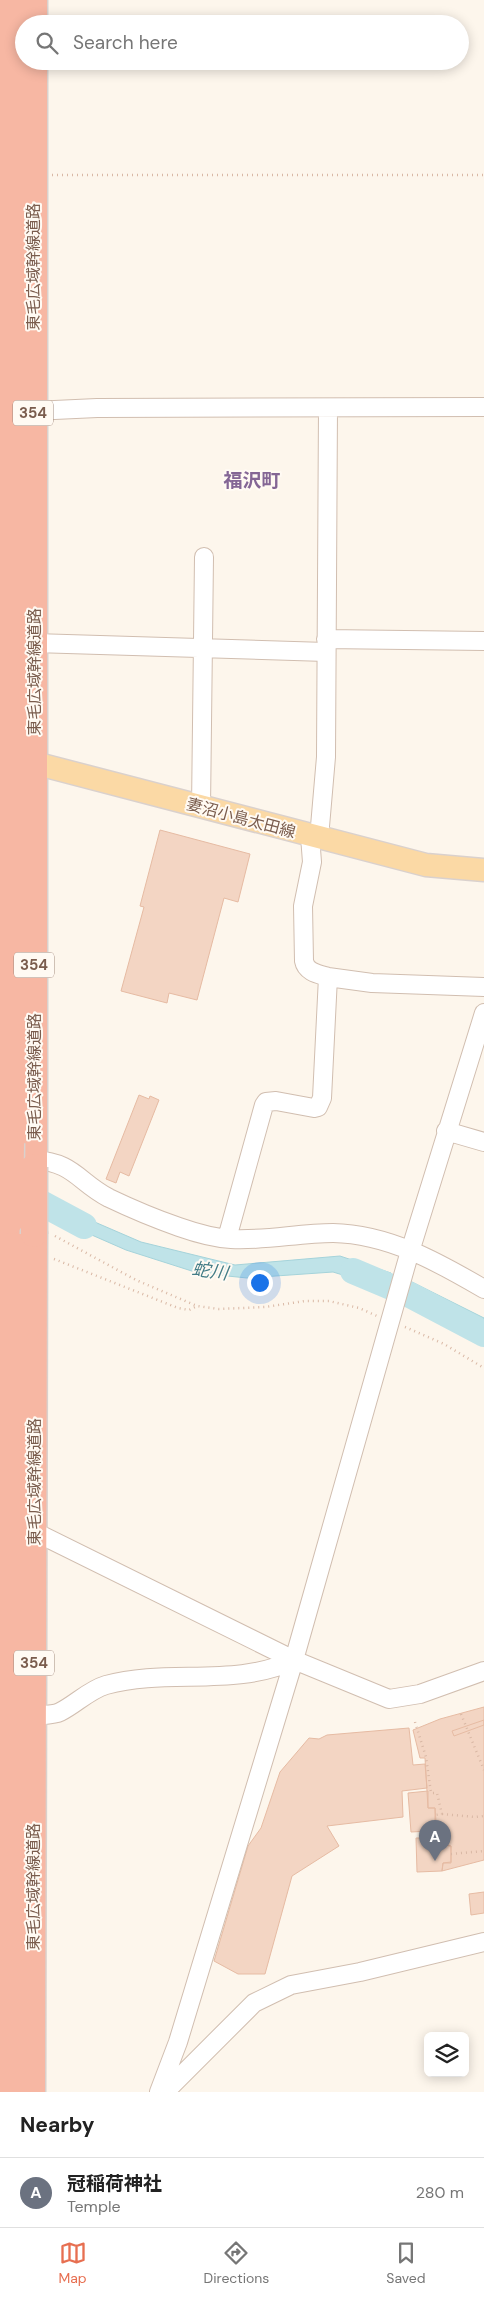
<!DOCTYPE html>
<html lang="en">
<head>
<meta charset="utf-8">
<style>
  body { margin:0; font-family:"DM Sans","Noto Sans JP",sans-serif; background:#f6f6f6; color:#222 }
  .controls { position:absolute; right:15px; bottom:15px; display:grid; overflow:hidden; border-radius:8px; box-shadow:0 2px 12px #0003 }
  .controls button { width:45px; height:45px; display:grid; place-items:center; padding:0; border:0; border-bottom:1px solid #e0e0e0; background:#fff; color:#222; font:25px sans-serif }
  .you { position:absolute; left:259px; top:1282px; width:18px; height:18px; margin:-12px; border:4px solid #fff; border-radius:50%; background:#1a73e8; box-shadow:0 0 0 8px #1a73e833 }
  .badge { display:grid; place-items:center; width:32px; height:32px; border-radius:50%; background:#e76f51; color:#fff; font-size:16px; font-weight:700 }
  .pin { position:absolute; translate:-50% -41px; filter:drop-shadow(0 1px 2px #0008) }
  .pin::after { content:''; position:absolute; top:26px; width:18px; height:15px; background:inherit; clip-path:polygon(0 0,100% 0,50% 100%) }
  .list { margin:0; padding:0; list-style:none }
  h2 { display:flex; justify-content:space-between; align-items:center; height:65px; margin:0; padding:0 20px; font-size:21px }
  h2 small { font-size:16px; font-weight:400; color:#767676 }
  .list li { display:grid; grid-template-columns:32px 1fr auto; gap:15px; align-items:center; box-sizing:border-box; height:70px; padding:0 20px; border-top:1px solid #e0e0e0 }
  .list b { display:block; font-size:19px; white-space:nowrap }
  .list p { margin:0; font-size:16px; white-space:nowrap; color:#767676 }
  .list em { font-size:16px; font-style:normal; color:#767676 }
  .icon { flex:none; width:28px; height:28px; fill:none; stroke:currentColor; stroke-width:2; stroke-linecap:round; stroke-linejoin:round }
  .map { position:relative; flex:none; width:484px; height:2092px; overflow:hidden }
  .search { position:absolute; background:#fff; box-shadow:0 2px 12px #0003; left:15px; right:15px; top:15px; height:55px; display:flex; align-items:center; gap:12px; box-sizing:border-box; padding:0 18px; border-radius:28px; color:#767676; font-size:19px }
  .sheet { height:135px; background:#fff }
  nav { display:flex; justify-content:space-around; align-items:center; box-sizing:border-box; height:70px; border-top:1px solid #e0e0e0; background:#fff; font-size:14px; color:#767676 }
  nav a { display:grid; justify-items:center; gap:2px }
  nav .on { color:#e76f51 }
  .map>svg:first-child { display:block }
</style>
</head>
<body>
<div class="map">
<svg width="484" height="2092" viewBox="0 0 484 2092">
  <rect width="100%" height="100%" fill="#fdf6ec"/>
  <!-- water -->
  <path fill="#bfe3e8" stroke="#a5d3da" d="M53,1204L141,1242L235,1265L340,1256L391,1273L385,1288L333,1272L247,1278L198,1273L126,1250L53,1218Z
    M410,1281L484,1318V1338L445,1316L405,1297Z"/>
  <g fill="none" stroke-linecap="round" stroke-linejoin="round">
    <!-- river -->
    <path stroke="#bfe3e8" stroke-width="26" d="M15,1189L84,1226
      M353,1271L410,1295L484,1334"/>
  </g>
  <!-- building -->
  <path fill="#f3d5c3" stroke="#e6bba3" d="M160,830L250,854L238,902L224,898L197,1000L169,993L167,1003L121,991L144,907L140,906Z
    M139,1095L149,1099L150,1096L159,1100L129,1176L120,1172L116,1183L106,1179Z
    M484,1707V1860L442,1871L443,1863L451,1862V1846L444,1845V1838H435V1808H428L425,1758H420L413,1730L440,1719Z
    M484,1720V1725L454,1736L452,1731Z
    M409,1728L413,1765L425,1764L427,1788L402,1791L403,1817L327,1826L339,1846L292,1876L265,1974H238L214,1961L248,1846L261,1828L280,1772L309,1738L319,1739L327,1735Z
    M428,1791V1808H435L436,1821L430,1822V1831L411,1832L408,1793Z
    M416,1838H444V1845L451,1846V1863H443L442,1871L417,1872Z
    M484,1892V1913L471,1915L469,1894Z"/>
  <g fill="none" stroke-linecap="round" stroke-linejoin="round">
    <defs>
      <path id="minor" d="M33,411L97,408L484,407
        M326,639L484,641
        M34,643L326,652
        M201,808L204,557
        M319,838L326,757L328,408
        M328,977L372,983L484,987
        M446,1131L484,1142
        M34,1160C74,1162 78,1182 109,1198C132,1209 156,1219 179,1227C196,1233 213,1238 231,1239C265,1241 299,1233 333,1233C388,1234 438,1262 484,1289
        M230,1239L229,1231L264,1105L266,1102L276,1101L314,1108L318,1107L322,1098L328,977C318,974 306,972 304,961L303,906L312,862L310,836
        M27,1528L294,1660L389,1699L420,1694L484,1671
        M34,1716C42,1715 54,1715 60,1712C76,1704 89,1690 106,1685C168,1668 235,1688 294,1660
        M159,2092L178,2042L294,1660L408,1258L484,1013
        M165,2092L254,2003L291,1985L360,1972L484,1942"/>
      <path id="major" d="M19,759L426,865L484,870"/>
      <path id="highway" d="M34,24V0
        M11,1143V0
        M34,1167V61
        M10,1221L12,1519L10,2092
        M32,2092L34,1234"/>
    </defs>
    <!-- minor casing -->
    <use href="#minor" stroke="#d1beb0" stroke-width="20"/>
    <!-- major casing -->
    <use href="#major" stroke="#dad1cd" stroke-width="25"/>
    <!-- highway casing -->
    <use href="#highway" stroke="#dad1cd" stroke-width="29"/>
    <!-- path -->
    <path stroke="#d9b8a5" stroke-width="2.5" stroke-dasharray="1 4" stroke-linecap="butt" d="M52,175H484
      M55,1236L136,1280L197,1306L219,1309L265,1307L305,1301H329L359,1308L377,1316
      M54,1259L178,1308L189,1310L197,1306
      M405,1327L444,1344L484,1368
      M461,1714L484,1770
      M415,1722L426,1757L431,1793H437L442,1814L435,1815
      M442,1814L475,1817L484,1816
      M451,1854L484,1851"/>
    <!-- minor -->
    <use href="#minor" stroke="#fff" stroke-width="18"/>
    <!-- major -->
    <use href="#major" stroke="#fbd9a5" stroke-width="22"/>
    <!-- highway -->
    <use href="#highway" stroke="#f7b7a3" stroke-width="26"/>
    <defs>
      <path id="highway-bridge" d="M34,1167V1234
        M10,1221L11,1143"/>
    </defs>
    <!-- highway-bridge casing -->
    <use href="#highway-bridge" stroke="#dad1cd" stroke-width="29" stroke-linecap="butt"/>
    <!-- highway-bridge -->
    <use href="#highway-bridge" stroke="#f7b7a3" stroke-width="26"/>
  </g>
  <g text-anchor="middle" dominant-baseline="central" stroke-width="4" stroke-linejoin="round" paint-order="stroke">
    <!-- shield labels -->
    <g fill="#fffaf3" stroke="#a28b7f" stroke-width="1">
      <rect x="13" y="400.5" width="40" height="25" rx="4"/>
      <rect x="14" y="952.5" width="40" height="25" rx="4"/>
      <rect x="14" y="1650.5" width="40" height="25" rx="4"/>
    </g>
    <g font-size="15" font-weight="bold" fill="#7a5c4d">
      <text x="33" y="413">354</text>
      <text x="34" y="965">354</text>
      <text x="34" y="1663">354</text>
    </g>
    <!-- street labels -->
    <g font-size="16" fill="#7a5c4d" stroke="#fffaf3">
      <text transform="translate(33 267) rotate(-90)">東毛広域幹線道路</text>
      <text transform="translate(34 672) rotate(-90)">東毛広域幹線道路</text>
      <text transform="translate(241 818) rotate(15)">妻沼小島太田線</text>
      <text transform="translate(34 1077) rotate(-90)">東毛広域幹線道路</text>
      <text transform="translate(34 1482) rotate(-90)">東毛広域幹線道路</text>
      <text transform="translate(33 1887) rotate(-90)">東毛広域幹線道路</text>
    </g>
    <!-- water labels -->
    <g font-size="18" font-style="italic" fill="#437c86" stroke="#fffaf3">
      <text transform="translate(210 1271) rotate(8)">蛇川</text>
    </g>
    <!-- quarter labels -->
    <g font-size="19" font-weight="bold" fill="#846695" stroke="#fffaf3">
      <text x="252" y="480">福沢町</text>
    </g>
  </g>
</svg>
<div class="controls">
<button><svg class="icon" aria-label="layers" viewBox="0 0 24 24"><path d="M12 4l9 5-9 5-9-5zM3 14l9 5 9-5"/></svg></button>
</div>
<div class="you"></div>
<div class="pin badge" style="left:435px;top:1861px;background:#6b7280">A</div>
<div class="search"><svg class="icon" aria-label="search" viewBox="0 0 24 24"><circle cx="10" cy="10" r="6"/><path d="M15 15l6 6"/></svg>Search here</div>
</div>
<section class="sheet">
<h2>Nearby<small></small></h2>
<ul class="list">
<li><span class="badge" style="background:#6b7280">A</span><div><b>冠稲荷神社</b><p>Temple</p></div><em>280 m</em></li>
</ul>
</section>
<nav>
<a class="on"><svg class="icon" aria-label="map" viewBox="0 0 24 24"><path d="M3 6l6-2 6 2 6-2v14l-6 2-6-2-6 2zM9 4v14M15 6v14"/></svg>Map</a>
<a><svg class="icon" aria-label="directions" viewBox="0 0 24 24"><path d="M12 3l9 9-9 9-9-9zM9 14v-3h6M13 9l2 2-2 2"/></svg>Directions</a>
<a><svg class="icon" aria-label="saved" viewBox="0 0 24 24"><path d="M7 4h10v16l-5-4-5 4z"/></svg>Saved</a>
</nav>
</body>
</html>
